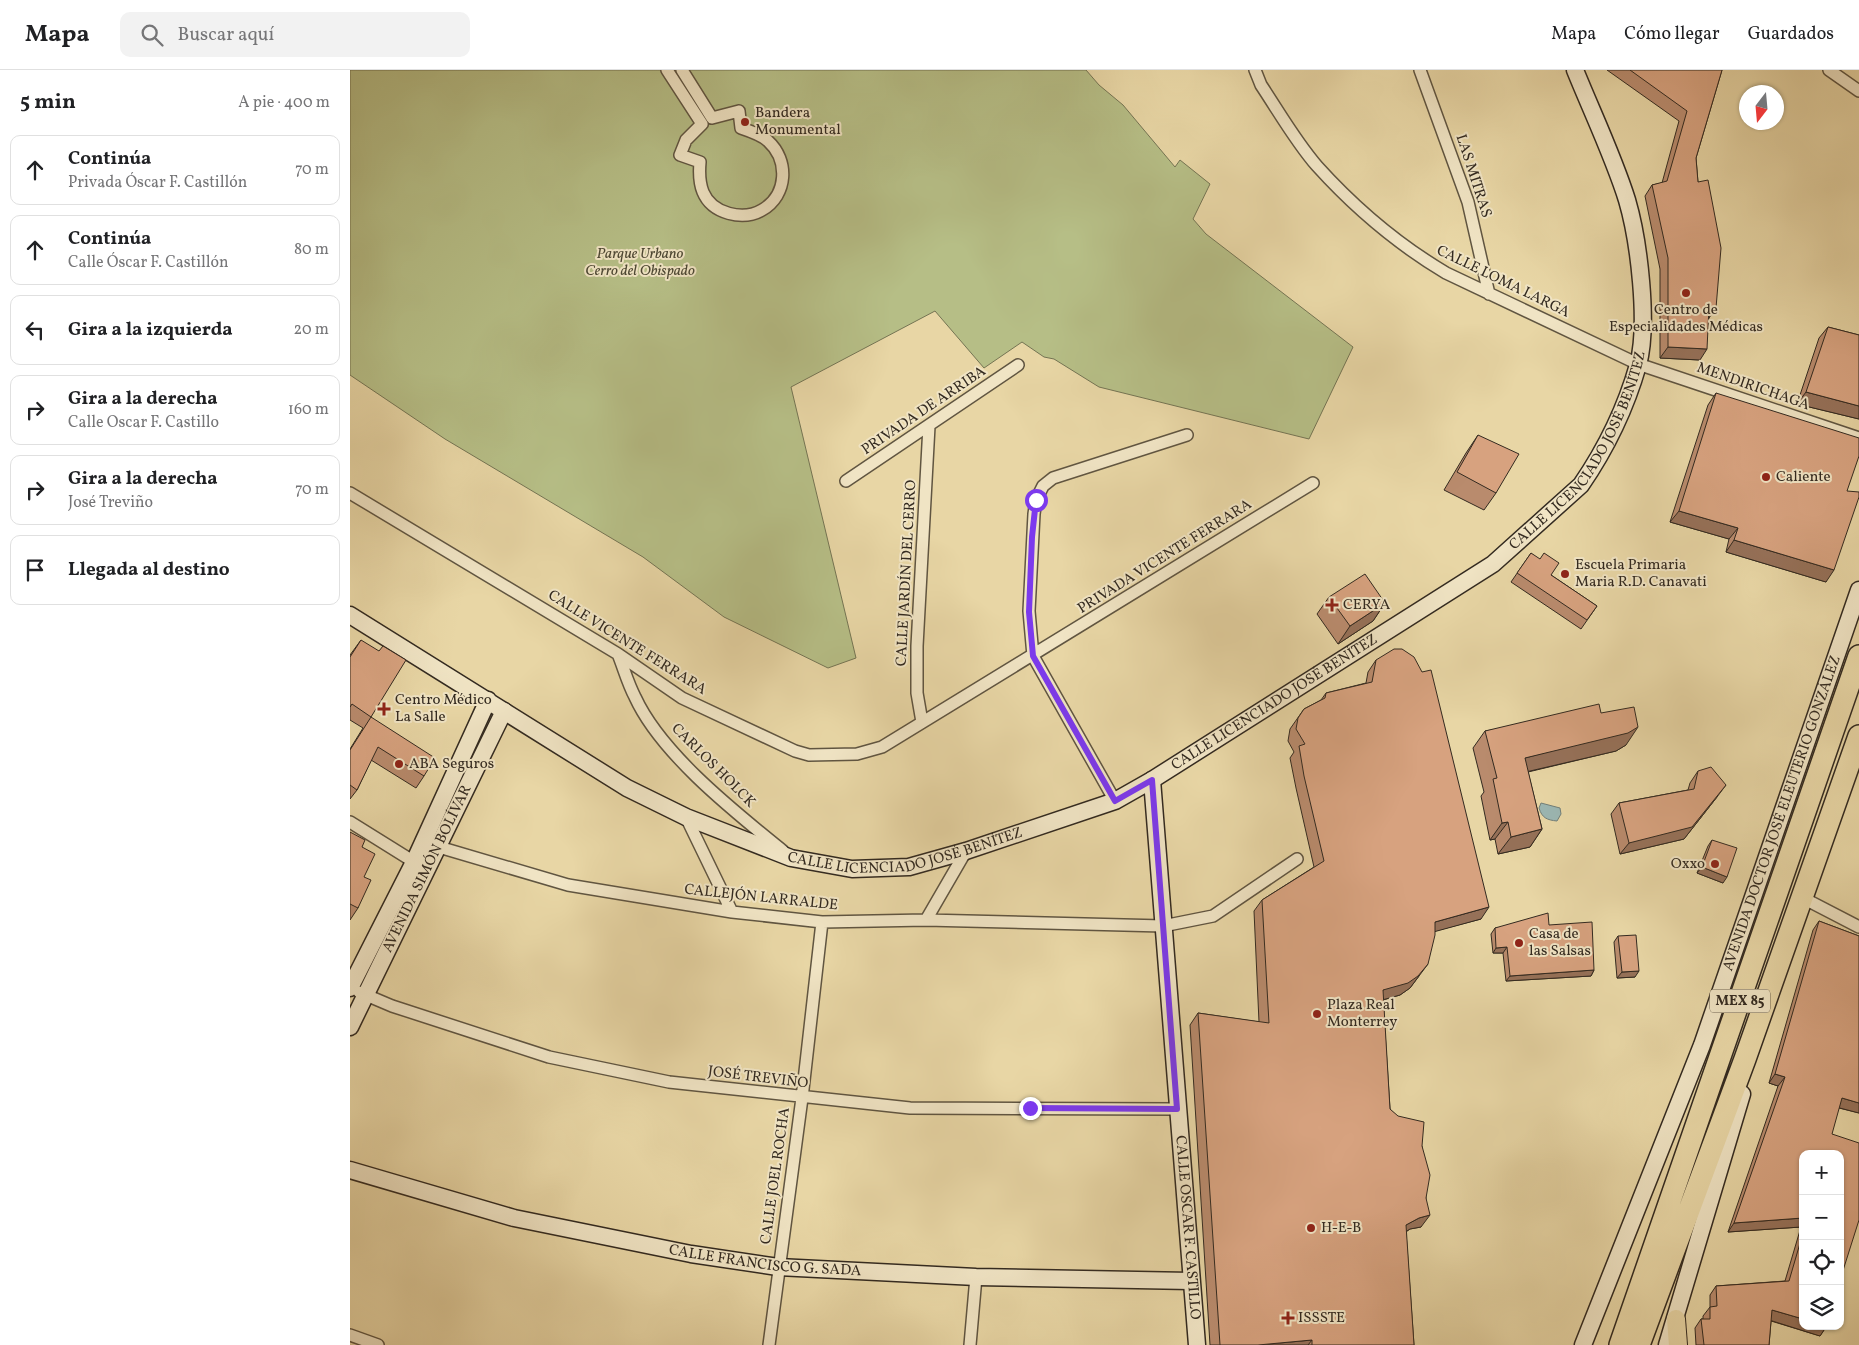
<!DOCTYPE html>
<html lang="es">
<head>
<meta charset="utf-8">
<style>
  body { margin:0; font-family:Vollkorn,serif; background:#f2f2f2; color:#202124 }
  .controls { position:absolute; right:15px; bottom:15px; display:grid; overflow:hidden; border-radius:10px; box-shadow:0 1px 4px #0004 }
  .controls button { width:45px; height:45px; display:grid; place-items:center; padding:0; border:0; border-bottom:1px solid #e0e0e0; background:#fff; color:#202124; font:25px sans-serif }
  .compass { position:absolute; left:1389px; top:15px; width:45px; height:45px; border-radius:50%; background:#fff; box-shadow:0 1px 4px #0004; rotate:196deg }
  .stop { position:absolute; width:15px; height:15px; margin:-11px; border:4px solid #7c3aed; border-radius:50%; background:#fff }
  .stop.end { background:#7c3aed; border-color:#fff; box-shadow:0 1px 5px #0008 }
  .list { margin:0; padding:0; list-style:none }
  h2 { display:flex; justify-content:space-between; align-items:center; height:65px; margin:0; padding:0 20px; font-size:21px }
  h2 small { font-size:16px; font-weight:400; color:#757577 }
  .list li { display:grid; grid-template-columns:32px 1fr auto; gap:15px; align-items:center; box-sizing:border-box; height:70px; margin:0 10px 10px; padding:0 10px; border:1px solid #e0e0e0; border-radius:10px }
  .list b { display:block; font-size:19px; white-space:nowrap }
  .list p { margin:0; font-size:16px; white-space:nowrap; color:#757577 }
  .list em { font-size:16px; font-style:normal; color:#757577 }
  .icon { flex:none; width:28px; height:28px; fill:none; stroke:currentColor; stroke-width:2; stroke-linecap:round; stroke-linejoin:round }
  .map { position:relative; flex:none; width:1509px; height:1275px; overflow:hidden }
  header { display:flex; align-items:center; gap:30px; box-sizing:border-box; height:70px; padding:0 25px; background:#fff; border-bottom:1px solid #e0e0e0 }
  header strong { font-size:24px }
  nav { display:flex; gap:28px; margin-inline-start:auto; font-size:18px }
  .search { width:350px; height:45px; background:#f2f2f2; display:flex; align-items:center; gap:12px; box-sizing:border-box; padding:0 18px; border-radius:10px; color:#757577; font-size:19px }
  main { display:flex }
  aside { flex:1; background:#fff }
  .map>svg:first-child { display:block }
</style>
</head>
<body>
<header>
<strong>Mapa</strong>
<div class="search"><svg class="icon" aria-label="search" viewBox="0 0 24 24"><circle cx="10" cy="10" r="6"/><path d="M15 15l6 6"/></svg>Buscar aquí</div>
<nav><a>Mapa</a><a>Cómo llegar</a><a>Guardados</a></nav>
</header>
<main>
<aside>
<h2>5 min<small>A pie · 400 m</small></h2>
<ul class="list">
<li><svg class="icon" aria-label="ahead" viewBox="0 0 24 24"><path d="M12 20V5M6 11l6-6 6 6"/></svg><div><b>Continúa</b><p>Privada Óscar F. Castillón</p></div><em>70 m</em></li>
<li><svg class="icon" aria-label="ahead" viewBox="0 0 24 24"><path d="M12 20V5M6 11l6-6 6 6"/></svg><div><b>Continúa</b><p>Calle Óscar F. Castillón</p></div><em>80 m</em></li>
<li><svg class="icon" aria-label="left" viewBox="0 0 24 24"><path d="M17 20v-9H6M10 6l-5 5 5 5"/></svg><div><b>Gira a la izquierda</b></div><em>20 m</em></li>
<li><svg class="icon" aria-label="right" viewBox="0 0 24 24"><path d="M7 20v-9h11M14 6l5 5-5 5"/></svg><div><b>Gira a la derecha</b><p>Calle Oscar F. Castillo</p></div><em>160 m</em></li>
<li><svg class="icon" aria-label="right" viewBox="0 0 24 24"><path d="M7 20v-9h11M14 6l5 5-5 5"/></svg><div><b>Gira a la derecha</b><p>José Treviño</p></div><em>70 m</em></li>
<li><svg class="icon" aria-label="arrive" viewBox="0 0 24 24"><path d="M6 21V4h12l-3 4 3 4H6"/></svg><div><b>Llegada al destino</b></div></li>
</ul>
</aside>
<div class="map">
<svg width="1509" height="1275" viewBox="0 0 1509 1275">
  <rect width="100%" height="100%" fill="#e8d6a5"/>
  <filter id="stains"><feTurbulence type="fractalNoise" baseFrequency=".004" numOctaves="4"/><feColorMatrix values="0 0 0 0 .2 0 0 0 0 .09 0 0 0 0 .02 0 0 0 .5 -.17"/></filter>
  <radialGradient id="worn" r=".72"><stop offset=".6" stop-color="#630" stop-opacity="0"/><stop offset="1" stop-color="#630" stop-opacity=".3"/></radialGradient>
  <!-- green -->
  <path fill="#b6be86" stroke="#747453" d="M0,0H736L749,15L773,35L825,97L830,90L860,114L843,149L856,164L1003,277L959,369L749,317L704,289L694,287L672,272L634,298L585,241L441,317L506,588L478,598L374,547L293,487L95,369L0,305Z"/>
  <!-- water -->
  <path fill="#9bb6b2" stroke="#717e78" d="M1191,733L1210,738L1211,744L1207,751C1197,750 1192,748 1189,738Z"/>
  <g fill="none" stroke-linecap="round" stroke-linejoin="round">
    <defs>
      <path id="street" d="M317,0L352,54L336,70L330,85L350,92C349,103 349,112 353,122C362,144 393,151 412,140C438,125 439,90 418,71C412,65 400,61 391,58L389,41L362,48L332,0
        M905,0L911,15C929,42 946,72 967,96C1004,137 1049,175 1096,203L1288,294L1509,368
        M1070,0L1118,132L1139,224
        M1479,0L1509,21
        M496,411L668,295
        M0,423L268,584L332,628L445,681L459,685L507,684L532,677L963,413
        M268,584C274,599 278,614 285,627C311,684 385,742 433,781
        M572,652L567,623V576L579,356
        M765,731L683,586L679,541L684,444L686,430L693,416L703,408L837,365
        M336,747L382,842
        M0,752L69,795
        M82,775L218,815L382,842L472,852L576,850L813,856L863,846L947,789
        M1453,828L1509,857
        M576,850L616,781
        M9,922L42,936L199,987L319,1012L560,1038L827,1039
        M0,1265L28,1275
        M419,1275L452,1028L472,852
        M620,1275L626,1207"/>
      <g id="secondary">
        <path id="s1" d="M0,545L277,718L336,747L441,788L502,799L559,797L616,781L765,731L802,710L1143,494L1231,415C1255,380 1276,337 1288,295C1299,254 1289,171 1277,130C1264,88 1242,42 1225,0"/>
        <path id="s2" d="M802,710L847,1275"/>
        <path d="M0,918L64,792L138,630"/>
        <path id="s3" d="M0,957L154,641"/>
        <path id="s4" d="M0,1100L164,1148L341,1184L428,1197L626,1207L841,1211"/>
        <path id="s5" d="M1233,1275L1352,975L1509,520"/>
        <path d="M1317,1275L1392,1024"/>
      </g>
      <path id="primary" d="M1326,1249L1328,1275"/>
      <path id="highway" d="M1270,1275L1509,586
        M1289,1275L1395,989L1509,666"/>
    </defs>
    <!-- street casing -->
    <use href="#street" stroke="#605541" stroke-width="14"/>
    <!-- secondary casing -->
    <use href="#secondary" stroke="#332a20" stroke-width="19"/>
    <!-- primary casing -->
    <use href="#primary" stroke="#332a20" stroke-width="20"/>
    <!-- highway casing -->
    <use href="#highway" stroke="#332a20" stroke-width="24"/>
    <!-- street -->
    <use href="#street" stroke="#f0e4c4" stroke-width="11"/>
    <!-- secondary -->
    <use href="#secondary" stroke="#f0e4c4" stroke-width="16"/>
    <!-- primary -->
    <use href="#primary" stroke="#e8d6a5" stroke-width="18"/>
    <!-- highway -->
    <use href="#highway" stroke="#e8d6a5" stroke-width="21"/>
  </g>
  <!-- wall -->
  <path fill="#b98b6d" stroke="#332a20" d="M1257,0H1372L1346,88L1359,248L1350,290L1310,288V199L1295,126L1302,115L1312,113L1329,51Z
    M1478,257L1509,265V349L1447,334L1469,268Z
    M1366,323L1497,421L1476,512L1376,482L1379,469L1320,452L1358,335Z
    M1128,365L1146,423L1134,440L1094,420L1116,383Z
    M1181,483L1201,505L1247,536L1231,559L1161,512Z
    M979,527L1035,533L1023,551L988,574L967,544Z
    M11,570L21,647L74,706L66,718L21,690L7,720L0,729V679L13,658L0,650V585Z
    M1026,590L1131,849L1085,861L1069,906L1060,918L1050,925L1033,930L1040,1039L1072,1076L1076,1128L1071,1157L1060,1159L1056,1162L1064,1275H860L840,955L848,943L909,952L904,841L912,830L964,797L946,718L940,688L944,682L938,671L940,659L954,639L971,630L976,623L1016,613L1018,602Z
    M1251,643L1276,675L1266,681L1178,702L1192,759L1180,777L1148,784L1145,769L1140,770L1131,726L1134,722L1123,678L1135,661Z
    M1348,701L1367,727L1334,769L1270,784L1261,744L1269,733L1338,720L1340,713Z
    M0,762L12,777L8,838L0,850Z
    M1362,770L1373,813L1347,803L1358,776Z
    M1469,851L1509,866V1043L1489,1038L1453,1084V1256L1476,1257L1470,1266L1421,1251L1419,1275H1346L1345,1258L1351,1249H1353V1246L1360,1237V1225L1366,1216L1435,1211L1451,1157L1378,1162L1428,1016L1419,1013L1463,860Z
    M1199,855L1244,900L1241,906L1156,911L1153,883H1143L1141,864L1145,858Z
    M1268,866L1285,907L1267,908L1264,872Z"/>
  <!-- shaded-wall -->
  <path fill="#967159" stroke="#332a20" d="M1359,237L1366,238L1359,248Z
    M1318,277L1357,279L1350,290L1310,288Z
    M1456,322L1509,336V349L1447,334Z
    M1329,441L1388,458L1379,469L1320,452Z
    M1384,470L1484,500L1476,512L1376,482Z
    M1035,533L1023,551L988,574L1000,556Z
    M1288,657L1276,675L1266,681L1163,705L1175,688Z
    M1376,715L1367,727L1334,769L1270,784L1279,773Z
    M1158,752L1145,769L1140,770L1152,753Z
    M1192,759L1180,777L1148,784L1161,767Z
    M1352,797L1377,807L1373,813L1347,803Z
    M1139,837L1131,849L1076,864L1085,852Z
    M1157,877L1153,883H1143L1146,878Z
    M1078,894L1060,918L1050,925L1025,932L1033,920Z
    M1244,900L1241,906L1156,911L1160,906Z
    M1289,901L1285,907L1267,908L1272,902Z
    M1425,1004L1435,1007L1428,1016L1419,1013Z
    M1492,1028L1509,1033V1043L1486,1037Z
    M1080,1145L1071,1157L1060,1159L1047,1167L1056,1155L1069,1148Z
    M1453,1148V1154L1451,1157L1378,1162L1384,1153Z
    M1422,1240L1453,1249V1256L1476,1257L1470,1266L1416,1249Z
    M962,1270L958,1275H908Z"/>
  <!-- building -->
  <path fill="#d7a27f" stroke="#332a20" d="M1280,0H1372L1346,88L1348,112L1358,110L1371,178L1366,238L1359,237L1357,279L1318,277V188L1302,115L1317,111L1337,41Z
    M1478,257L1509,265V336L1456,322Z
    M1366,323L1509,368V386L1497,421L1509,422V427L1484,500L1384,470L1388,458L1329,441Z
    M1128,365L1169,384L1146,423L1107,402Z
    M1181,483L1190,489L1194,483L1209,493L1201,505L1247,536L1237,550L1167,503Z
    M1015,504L1035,533L1000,556L979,527Z
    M11,570L29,581L33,576L56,590L21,647L2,634L0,637V587Z
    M1044,579H1052L1064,587L1072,602L1081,600L1139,837L1085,852V865L1078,894L1068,906L1058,913L1033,920L1040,1039L1048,1046L1074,1052L1072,1076L1080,1105L1076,1128L1080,1145L1069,1148L1056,1155L1064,1275H962V1270L908,1275H870L848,943L919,953L912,830L974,791L954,706L949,676L955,674L946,659L948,648L954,639L975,628L976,623L1022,612L1026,590Z
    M1249,634L1251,643L1284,637L1288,657L1278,663L1175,688L1192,759L1161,767L1158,752L1152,753L1143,709L1147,708L1135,661Z
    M21,647L85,688L74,706L28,677L7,720L0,715V680Z
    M1361,697L1376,715L1342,757L1279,773L1269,733L1344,719L1348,701Z
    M0,762L15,770L12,777L25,784L14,807L21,810L8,838L0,834Z
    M1362,770L1387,778L1377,807L1352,797Z
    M1198,843L1199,855L1242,852L1244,900L1160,906L1157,877L1146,878L1145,858Z
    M1469,851L1509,866V1033L1492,1028L1482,1064L1509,1073V1150L1490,1210V1084H1453V1148L1384,1153L1435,1007L1425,1004Z
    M1286,865L1289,901L1272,902L1268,866Z
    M1453,1163V1249L1422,1240L1419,1275H1354L1351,1249H1360V1237L1367,1236L1366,1216L1439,1211Z"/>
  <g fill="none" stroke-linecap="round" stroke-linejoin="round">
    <!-- route -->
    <path stroke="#7c3aed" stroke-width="6" d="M680,1038L827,1039L802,710L765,731L683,586L679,542L682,467L686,430"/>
  </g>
  <!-- markers -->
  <g fill="#8f2418" stroke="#f0e4c4" stroke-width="2">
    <circle cx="395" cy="52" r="5"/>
    <circle cx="1336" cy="223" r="5"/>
    <circle cx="1416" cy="407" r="5"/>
    <circle cx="1215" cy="504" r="5"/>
    <path d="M979.5 527.5h5v5h5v5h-5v5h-5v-5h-5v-5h5z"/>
    <path d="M31.5 631.5h5v5h5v5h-5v5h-5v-5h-5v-5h5z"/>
    <circle cx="49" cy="694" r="5"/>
    <circle cx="1365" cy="794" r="5"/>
    <circle cx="1169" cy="873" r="5"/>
    <circle cx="967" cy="944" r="5"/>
    <circle cx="961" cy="1158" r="5"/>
    <path d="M935.5 1240.5h5v5h5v5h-5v5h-5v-5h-5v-5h5z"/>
  </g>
  <g text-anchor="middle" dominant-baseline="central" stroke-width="4" stroke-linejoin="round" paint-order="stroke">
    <!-- shield labels -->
    <rect fill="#f0e4c4" stroke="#6c6251" stroke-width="1" x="1360" y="919.5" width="60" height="23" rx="4"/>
    <g font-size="14" font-weight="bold" fill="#332a20">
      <text x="1390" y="931">MEX 85</text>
    </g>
    <!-- poi labels -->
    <g font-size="15" fill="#332a20" stroke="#f0e4c4" text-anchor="start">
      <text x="405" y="43">Bandera<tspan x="405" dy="17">Monumental</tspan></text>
      <text x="1336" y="240" text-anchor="middle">Centro de<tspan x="1336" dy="17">Especialidades Médicas</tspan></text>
      <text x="1426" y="407">Caliente</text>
      <text x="1225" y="495">Escuela Primaria<tspan x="1225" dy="17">Maria R.D. Canavati</tspan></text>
      <text x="993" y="535">CERYA</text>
      <text x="45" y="630">Centro Médico<tspan x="45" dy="17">La Salle</tspan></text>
      <text x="59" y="694">ABA Seguros</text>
      <text x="1355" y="794" text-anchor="end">Oxxo</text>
      <text x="1179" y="864">Casa de<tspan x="1179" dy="17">las Salsas</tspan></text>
      <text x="977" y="935">Plaza Real<tspan x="977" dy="17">Monterrey</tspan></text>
      <text x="971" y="1158">H-E-B</text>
      <text x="948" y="1248">ISSSTE</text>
    </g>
    <!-- street labels -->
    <g font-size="15" fill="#332a20" stroke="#f0e4c4">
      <text transform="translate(1123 106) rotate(72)">LAS MITRAS</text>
      <text transform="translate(1153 212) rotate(26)">CALLE LOMA LARGA</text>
      <text transform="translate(1403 317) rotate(19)">MENDIRICHAGA</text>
      <text transform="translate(574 341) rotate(-34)">PRIVADA DE ARRIBA</text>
      <text stroke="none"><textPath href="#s1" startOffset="1432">CALLE LICENCIADO JOSÉ BENÍTEZ</textPath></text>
      <text transform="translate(815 487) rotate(-32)">PRIVADA VICENTE FERRARA</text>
      <text transform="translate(557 503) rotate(-87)">CALLE JARDÍN DEL CERRO</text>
      <text transform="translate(277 573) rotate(32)">CALLE VICENTE FERRARA</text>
      <text stroke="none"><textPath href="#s1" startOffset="1028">CALLE LICENCIADO JOSÉ BENÍTEZ</textPath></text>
      <text transform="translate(363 696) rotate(45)">CARLOS HOLCK</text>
      <text stroke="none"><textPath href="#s5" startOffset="568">AVENIDA DOCTOR JOSÉ ELEUTERIO GONZÁLEZ</textPath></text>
      <text stroke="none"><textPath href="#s1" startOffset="622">CALLE LICENCIADO JOSÉ BENÍTEZ</textPath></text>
      <text stroke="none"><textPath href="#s3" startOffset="176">AVENIDA SIMÓN BOLÍVAR</textPath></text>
      <text transform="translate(411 828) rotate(6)">CALLEJÓN LARRALDE</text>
      <text transform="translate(408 1008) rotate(7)">JOSÉ TREVIÑO</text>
      <text transform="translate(426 1106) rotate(-82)">CALLE JOEL ROCHA</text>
      <text stroke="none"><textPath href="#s2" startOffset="449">CALLE OSCAR F. CASTILLO</textPath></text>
      <text stroke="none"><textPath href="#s4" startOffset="426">CALLE FRANCISCO G. SADA</textPath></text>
    </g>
    <!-- park labels -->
    <g font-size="15" font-style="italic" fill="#4d4834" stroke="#f0e4c4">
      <text x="290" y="184">Parque Urbano<tspan x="290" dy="17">Cerro del Obispado</tspan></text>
    </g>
  </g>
  <rect width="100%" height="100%" filter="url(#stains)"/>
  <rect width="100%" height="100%" fill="url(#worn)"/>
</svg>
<div class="controls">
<button>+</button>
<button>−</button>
<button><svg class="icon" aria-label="locate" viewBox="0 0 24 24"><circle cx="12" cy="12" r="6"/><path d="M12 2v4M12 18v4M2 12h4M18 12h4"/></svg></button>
<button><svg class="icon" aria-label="layers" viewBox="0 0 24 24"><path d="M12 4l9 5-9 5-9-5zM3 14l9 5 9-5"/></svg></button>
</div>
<svg class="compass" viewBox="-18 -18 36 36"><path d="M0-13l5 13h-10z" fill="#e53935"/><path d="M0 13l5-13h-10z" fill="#757577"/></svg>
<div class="stop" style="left:686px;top:430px"></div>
<div class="stop end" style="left:680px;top:1038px"></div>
</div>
</main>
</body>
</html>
